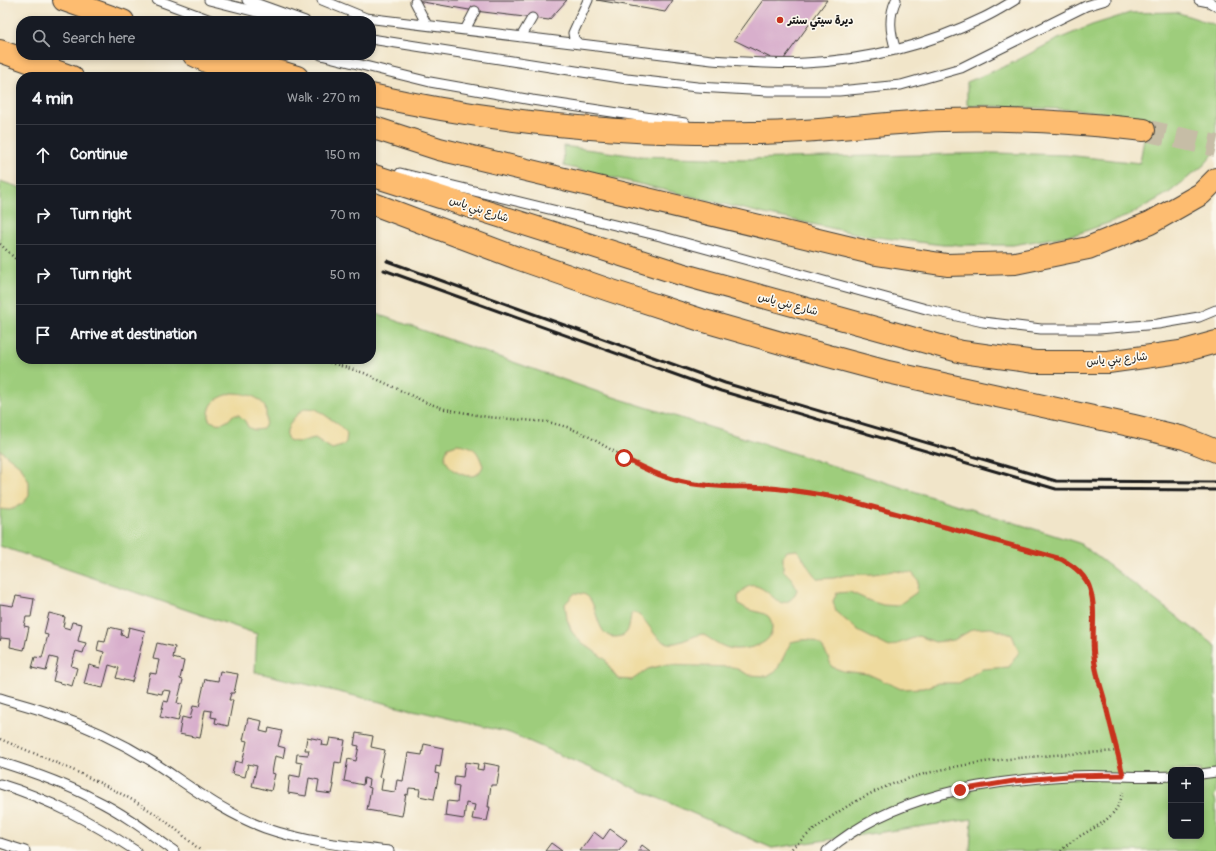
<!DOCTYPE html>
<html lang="en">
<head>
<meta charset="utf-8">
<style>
  body { margin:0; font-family:Pangolin,"Playpen Sans Arabic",sans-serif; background:#20242c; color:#f1f3f6 }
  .controls { position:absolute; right:12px; bottom:12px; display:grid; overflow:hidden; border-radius:8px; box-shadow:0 2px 6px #0003 }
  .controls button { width:36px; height:36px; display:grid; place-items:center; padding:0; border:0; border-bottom:1px solid #363941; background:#171b24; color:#f1f3f6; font:20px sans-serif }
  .stop { position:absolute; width:12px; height:12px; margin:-9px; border:3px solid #c8321e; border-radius:50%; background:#fff }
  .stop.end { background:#c8321e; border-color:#fff; box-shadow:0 1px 4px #0008 }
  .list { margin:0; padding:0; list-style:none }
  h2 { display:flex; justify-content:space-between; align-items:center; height:52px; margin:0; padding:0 16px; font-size:17px }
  h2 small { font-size:13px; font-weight:400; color:#9ea1a6 }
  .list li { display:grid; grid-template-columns:26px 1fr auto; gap:12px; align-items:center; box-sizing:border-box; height:60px; padding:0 16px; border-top:1px solid #363941 }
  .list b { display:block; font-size:15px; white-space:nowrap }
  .list em { font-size:13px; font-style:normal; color:#9ea1a6 }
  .icon { flex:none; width:22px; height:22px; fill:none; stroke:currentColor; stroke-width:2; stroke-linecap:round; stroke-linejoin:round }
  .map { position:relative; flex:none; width:1216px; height:851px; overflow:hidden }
  .search { position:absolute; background:#171b24; box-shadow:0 2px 6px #0003; left:16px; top:16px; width:360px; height:44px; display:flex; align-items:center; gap:10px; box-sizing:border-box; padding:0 14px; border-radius:16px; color:#9ea1a6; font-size:15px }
  .panel { position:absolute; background:#171b24; box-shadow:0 2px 6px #0003; left:16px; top:72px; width:360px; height:292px; border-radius:16px }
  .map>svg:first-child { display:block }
</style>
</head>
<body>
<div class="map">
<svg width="1216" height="851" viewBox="0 0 1216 851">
  <rect width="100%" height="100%" fill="#fbf7ec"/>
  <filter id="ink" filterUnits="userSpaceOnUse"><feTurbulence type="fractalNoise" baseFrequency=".025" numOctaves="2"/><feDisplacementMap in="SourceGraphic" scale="8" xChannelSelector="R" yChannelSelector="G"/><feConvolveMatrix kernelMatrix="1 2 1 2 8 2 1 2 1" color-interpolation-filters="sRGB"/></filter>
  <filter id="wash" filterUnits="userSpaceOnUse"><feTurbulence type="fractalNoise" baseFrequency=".012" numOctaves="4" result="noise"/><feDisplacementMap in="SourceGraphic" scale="16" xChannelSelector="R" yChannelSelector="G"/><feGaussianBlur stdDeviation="0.9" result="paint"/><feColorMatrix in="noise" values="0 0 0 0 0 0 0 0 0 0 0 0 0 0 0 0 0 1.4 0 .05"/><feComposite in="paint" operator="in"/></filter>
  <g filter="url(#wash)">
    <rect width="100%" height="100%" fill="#f1e5c9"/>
    <!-- green -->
    <path fill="#9ecd7b" stroke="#5d744c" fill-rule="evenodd" d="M1176,12L1216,25V151L1204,165L1170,192L1128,216L1077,234L1013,245H943L868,236L765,214L564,166L563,146L637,156L745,159L995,153L1066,155L1140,163L1147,119L1082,110L967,105V82L1008,65L1056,40L1092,25L1130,13Z
      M0,181L21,188V359H371V312L604,394L1079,543L1216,646V793L1214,796L1216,802V851H970L972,819L772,848L510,733L255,672L257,634L0,546ZM1171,770H1201V836H1171Z"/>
    <!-- sand -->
    <path fill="#eeda9e" stroke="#857b5d" d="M231,393C247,393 268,397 266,417C266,422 266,425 263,429L254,430L248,427L245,421L239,415H233C227,424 218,426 209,420C208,402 216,399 231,393Z
      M305,408L316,409L338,424L347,433L346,442L342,446L332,449L315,438C303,440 299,445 287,439C285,425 295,416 305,408Z
      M457,444C475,446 477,450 483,466C482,468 480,473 477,474C467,481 445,468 445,456C445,454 447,450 448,447Z
      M0,450L21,467L29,482V496L22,504L10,510L0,509Z
      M797,550C805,559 809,571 818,579L834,578L845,575L873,574L894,571L912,573L918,580L917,592L897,606L883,605L870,601L850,592L837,593L833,601L836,612L860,632L889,647L919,636L935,642L954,640L973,629L991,628L1012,635L1019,652L1009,667L982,669L959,683H938L923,688L901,689L868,674L843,671L832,667C823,644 818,635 791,642L777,670L767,676L749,675L733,667L664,665L648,669L632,680L618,679L611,670L605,659L580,641L572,632L567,619L565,604L575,593C581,594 585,593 589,598C598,608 597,638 615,637C618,637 624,636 626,633C631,627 629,619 632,612C650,616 653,647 675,643C685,641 693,636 702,634C713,640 723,649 736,649C749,649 772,645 772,628C772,623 771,619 768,616C762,612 756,612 750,610C746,609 743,606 739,604L738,597C752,574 765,591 780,603C790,602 793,599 797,590L792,579L783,570V557L787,551Z"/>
    <g id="blocks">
      <!-- building -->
      <path fill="#d8afcc" d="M411,0H567L549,20L475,11Z
        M597,0H673L665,12Z
        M763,0H827L781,63L734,40Z
        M16,596L34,599L31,617H26L24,626L29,627L24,650L10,647L11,639L1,638L0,641V604L13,606Z
        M49,613L65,617L63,627L70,629L72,622L82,624L78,641L86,643L83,653L76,651L71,666L77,668L72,686L53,681L58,659L50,657L46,671L32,668L35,657L42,658L48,635L44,634Z
        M109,627L122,630L121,635L127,637L129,627L145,631L132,682L116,678L119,668L109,665L103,688L84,684L89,665L100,668L104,652L97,650L99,641L105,642Z
        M157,643L175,647L173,658L184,661L180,679L183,680L177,703L182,705L178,721L160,717L164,701L168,702L171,691L163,690L162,694L146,691L150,673L156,674L159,660L153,659Z
        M220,671L238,674L234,693H231L229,700H233L228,726L215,723L216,718L211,717L212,711L205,710L200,738L179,734L182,717L190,719L193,706L199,707L205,679L218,681Z
        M248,718L262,721L260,731L268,733L269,728L282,731L278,746L285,748L283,758L275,756L272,773L275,774L271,791L252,786L257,766L248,764L245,777L232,774L235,761L242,763L247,741L243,740Z
        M356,733L373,736L371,747L385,750L379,777L383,778L381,790L395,792L397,780L403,781L408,753L422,755L424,744L443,748L440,767L436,766L435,773L439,774L434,799L419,796L420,789L409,788L408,795L406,794L402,816L367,810L371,788L368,787L369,780L364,778L363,785L344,781L348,759L356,761L359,746L354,745Z
        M307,737L322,740L321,745L328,746L330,738L345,740L341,763L335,762L332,785H334L332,794L317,792L319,780L309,778L306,796L288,793L290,775L300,777L302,763L296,762L297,754L308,755L309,750H305Z
        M465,762L478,764L477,769L483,770L484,763L500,766L497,785H491L488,807H490L487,821L472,819L475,805L466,803L464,819L445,816L447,801L457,802L459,786L454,785L455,776L463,777Z
        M610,829L627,841L619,851H580L594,832L603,839Z
        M551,843L562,851H545Z
        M642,845L650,851H638Z"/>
    </g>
  </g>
  <g filter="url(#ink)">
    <use href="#blocks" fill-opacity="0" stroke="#3c3a36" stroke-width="1"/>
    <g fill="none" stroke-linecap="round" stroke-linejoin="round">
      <!-- primary-tunnel -->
      <path stroke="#c6bda6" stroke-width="22" stroke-dasharray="22 11" stroke-linecap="butt" d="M1144,130L1216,146"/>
      <defs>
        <path id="service" d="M157,0L213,21
          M209,0L293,21
          M247,0L305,21
          M322,0L366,18L712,60C743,62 774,65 805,63C867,60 928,45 983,18C994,13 1005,6 1015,0
          M896,0C888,17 890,33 896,50
          M1199,0L1209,2L1216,6
          M415,2L427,25
          M465,30L475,11
          M521,37L532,18
          M371,39L627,79L697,87L768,91H839L901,85L961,68L1086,6L1106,0
          M579,44L574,39L573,33L588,0
          M321,55L430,82L532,100L685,123
          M400,173L660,236L926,309L983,322L1041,329H1099L1158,324L1199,317L1216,310
          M0,698C16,703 33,707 49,713C85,725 121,742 153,762C190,786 222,812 265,828C305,842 347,846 389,851
          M0,762C32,772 64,783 94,799C123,813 148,832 174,851
          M1201,774L1216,772
          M0,784C50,799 93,823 136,851
          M0,843L25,851
          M827,851C892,795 985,781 1068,776C1102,774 1137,778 1171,776"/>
        <path id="primary" d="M64,0L123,21
          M0,51L72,77
          M194,55L240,77
          M224,55L297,77
          M371,95C496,123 623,135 751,133C815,133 878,123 942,120C1010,118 1076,122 1144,130
          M371,127L439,149L876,254L947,265L1015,263L1088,248L1150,223L1201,194L1216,179
          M371,175L681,274L962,352L1035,362H1108L1180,352L1216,342"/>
        <path id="motorway" d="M371,203L517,258L609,290L701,320L795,347L888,372L1134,426L1184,438L1216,451"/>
      </defs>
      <!-- service casing -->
      <use href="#service" stroke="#3c3a36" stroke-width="11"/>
      <!-- primary casing -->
      <use href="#primary" stroke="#3c3a36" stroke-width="24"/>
      <!-- motorway casing -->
      <use href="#motorway" stroke="#3c3a36" stroke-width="24"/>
      <!-- path -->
      <path stroke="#3c3a36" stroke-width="2.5" stroke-dasharray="1 3" stroke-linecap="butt" d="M0,244L21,264
        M318,359L364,373L425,402L445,409L487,417L548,422L567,427L586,435L644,469L666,478L689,483L771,488L805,492L840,499L1061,559L1070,564L1079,571L1085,579L1090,588L1092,599L1093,656L1097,676L1120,761
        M0,739C50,760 100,780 146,808C166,820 184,836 201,851
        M789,851C818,824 852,800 890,785C960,758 1043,756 1117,751
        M1061,851C1083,827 1115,828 1123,792"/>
      <!-- service -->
      <use href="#service" stroke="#fff" stroke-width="9"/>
      <!-- primary -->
      <use href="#primary" stroke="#fdbc6f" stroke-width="22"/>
      <!-- motorway -->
      <use href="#motorway" stroke="#fdbc6f" stroke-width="22"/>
      <!-- rail -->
      <path stroke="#1c1c1c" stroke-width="3" d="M387,261L725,383L1056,481L1216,482
        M384,270L721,391L1056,489L1216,490"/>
    </g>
  </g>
  <g fill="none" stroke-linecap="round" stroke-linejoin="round" filter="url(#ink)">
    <!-- route -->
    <path stroke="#c8321e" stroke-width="5" d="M624,458C644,469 665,479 688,483C715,488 743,486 770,488C794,490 817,494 840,498L1061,559C1074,566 1086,575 1090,589C1097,610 1091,634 1094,656C1095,671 1100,684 1104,698C1110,724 1117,750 1123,775L1068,776L1014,781L960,790"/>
  </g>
  <!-- markers -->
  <circle fill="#c8321e" stroke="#fbf7ec" stroke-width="1.5" cx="780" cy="20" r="4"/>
  <g text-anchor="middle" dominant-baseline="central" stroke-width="3.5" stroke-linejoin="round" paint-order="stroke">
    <!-- poi labels -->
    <g font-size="11" font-weight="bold" fill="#1c1c1c" stroke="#fbf7ec" text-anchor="start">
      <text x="788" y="20">ديرة سيتي سنتر</text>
    </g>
    <!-- street labels -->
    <g font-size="11" fill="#1c1c1c" stroke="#fbf7ec">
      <text transform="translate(479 209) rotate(18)">شارع بني ياس</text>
      <text transform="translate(788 304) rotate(15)">شارع بني ياس</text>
      <text transform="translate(1117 359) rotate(-5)">شارع بني ياس</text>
    </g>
  </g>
</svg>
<div class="controls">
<button>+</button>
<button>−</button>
</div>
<div class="stop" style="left:624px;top:458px"></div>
<div class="stop end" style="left:960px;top:790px"></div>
<div class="search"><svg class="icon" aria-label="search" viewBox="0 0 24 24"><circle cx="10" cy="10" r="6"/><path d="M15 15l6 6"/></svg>Search here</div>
<section class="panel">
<h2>4 min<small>Walk · 270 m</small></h2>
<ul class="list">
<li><svg class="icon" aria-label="ahead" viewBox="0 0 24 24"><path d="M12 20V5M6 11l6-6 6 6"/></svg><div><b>Continue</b></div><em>150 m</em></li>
<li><svg class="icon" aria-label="right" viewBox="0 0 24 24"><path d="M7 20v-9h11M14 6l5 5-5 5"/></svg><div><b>Turn right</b></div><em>70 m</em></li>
<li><svg class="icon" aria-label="right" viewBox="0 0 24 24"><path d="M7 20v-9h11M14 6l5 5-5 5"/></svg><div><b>Turn right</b></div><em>50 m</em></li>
<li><svg class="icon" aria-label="arrive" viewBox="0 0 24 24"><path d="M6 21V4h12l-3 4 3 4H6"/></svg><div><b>Arrive at destination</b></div></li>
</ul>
</section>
</div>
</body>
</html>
